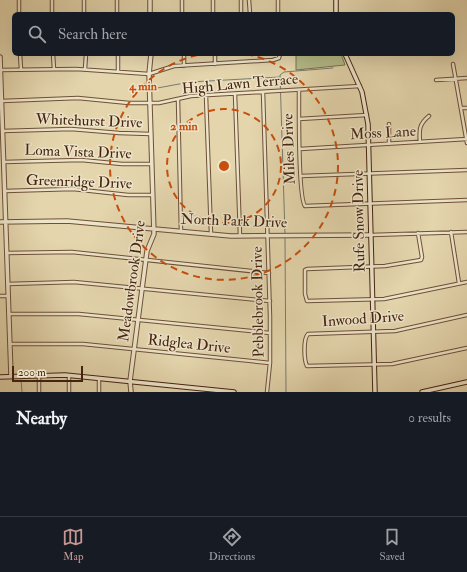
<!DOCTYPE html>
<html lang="en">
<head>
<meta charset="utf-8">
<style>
  body { margin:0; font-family:"IM FELL Double Pica",serif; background:#20242c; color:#f1f3f6 }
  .scale { position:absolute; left:12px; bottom:10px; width:71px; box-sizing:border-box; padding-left:4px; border:2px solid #452410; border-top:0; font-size:11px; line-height:14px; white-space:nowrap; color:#452410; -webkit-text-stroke:3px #ede4ca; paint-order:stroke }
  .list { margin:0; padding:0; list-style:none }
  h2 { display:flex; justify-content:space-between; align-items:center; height:52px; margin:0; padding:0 16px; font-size:17px }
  h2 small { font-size:13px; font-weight:400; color:#9ea1a6 }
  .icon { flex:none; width:22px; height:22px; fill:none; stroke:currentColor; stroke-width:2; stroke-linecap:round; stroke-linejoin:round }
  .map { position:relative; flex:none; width:467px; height:392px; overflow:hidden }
  .search { position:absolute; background:#171b24; box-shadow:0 4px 16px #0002; left:12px; right:12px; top:12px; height:44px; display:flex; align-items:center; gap:10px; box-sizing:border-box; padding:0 14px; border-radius:6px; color:#9ea1a6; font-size:15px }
  .sheet { height:124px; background:#171b24 }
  nav { display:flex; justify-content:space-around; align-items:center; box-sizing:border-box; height:56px; border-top:1px solid #363941; background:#171b24; font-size:11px; color:#9ea1a6 }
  nav a { display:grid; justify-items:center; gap:2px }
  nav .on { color:#c59692 }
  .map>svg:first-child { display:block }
</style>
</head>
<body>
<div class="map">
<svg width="467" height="392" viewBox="0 0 467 392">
  <rect width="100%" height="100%" fill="#e4d5ad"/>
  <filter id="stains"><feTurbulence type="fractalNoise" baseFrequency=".005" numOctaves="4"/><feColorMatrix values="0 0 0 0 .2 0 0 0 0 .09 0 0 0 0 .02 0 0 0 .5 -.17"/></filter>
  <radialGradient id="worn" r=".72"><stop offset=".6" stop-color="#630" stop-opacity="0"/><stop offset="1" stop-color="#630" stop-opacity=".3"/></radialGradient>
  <!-- green -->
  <path fill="#b6bd89" stroke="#7e704c" d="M296,54H341L345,65L296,70Z"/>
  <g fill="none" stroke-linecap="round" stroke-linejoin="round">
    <!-- stream -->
    <path stroke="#777c72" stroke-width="1" d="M152,89L190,82L280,77
      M285,234L280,75L284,72L333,68
      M285,237L286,392
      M21,380L22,392"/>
    <defs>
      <path id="minor" d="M19,0V14
        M52,0V14
        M84,0V14
        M117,0V14
        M182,0V14
        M213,0V14
        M241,0V14
        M249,0L250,14
        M278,0V14
        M20,54L21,69
        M53,54L54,69
        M118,54V72
        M184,54V66
        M215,54V64
        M453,64L467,143
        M85,69L86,54
        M1,70L76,69L149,74L174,66L273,60L279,58L280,54
        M436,80L467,78
        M299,90C299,107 298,197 305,206L467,200
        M263,92L270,316V363L267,392
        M235,94L240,236
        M206,96L211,234
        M178,100L181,232
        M2,101L78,98L129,103H159L191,96L360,86
        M461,108H467
        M299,119L367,115
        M389,124V144
        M3,131L71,129L119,133L151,134
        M420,142C419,130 419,124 429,116
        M300,149L467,139
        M4,162L81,160L122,164H152
        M301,176L467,170
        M5,191L73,189L128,195H152
        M451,232L459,283
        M418,233L422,257L421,260L385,266L307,269L305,270V294L307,301L384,299L467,282
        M371,235L467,232
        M7,253L72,252L269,273
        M8,284L74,282L270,301
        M0,296H8
        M9,314H79L270,333
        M467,315L395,331L308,334C303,339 304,360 307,366L392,364L467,348
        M10,344H83L270,363
        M39,376V392
        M69,376V392
        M99,379V392"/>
      <path id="tertiary" d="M150,0V14
        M0,57L11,376
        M0,222L67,221L231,236L371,235
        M131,392L130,381L147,251L154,234L149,74L151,54"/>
      <path id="secondary" d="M336,0V14
        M345,54L362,92L368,124L375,392
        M0,377L65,375L234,392
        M422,392L467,382"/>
    </defs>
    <!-- minor casing -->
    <use href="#minor" stroke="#6d5037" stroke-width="4.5"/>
    <!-- tertiary casing -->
    <use href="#tertiary" stroke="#6d5037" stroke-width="5.5"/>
    <!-- secondary casing -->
    <use href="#secondary" stroke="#452410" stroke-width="5.5"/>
    <!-- minor -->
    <use href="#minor" stroke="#ede4ca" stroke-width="2.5"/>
    <!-- tertiary -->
    <use href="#tertiary" stroke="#ede4ca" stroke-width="3.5"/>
    <!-- secondary -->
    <use href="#secondary" stroke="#ede4ca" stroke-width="3.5"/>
  </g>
  <!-- distance rings -->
  <g fill="none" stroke="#c74e0d" stroke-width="2" stroke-dasharray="7 5">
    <circle cx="224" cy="166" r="57"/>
    <path d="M246 54A114 114 0 1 1 202 54"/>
  </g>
  <g text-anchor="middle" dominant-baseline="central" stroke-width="3" stroke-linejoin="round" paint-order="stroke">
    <!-- street labels -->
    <g font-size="15" fill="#452410" stroke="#ede4ca">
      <text transform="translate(240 84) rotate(-5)">High Lawn Terrace</text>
      <text transform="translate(89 121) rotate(2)">Whitehurst Drive</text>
      <text transform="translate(383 133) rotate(-3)">Moss Lane</text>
      <text transform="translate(289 149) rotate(-92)">Miles Drive</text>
      <text transform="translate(78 152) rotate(2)">Loma Vista Drive</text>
      <text transform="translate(79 182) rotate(2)">Greenridge Drive</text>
      <text transform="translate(234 221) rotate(2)">North Park Drive</text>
      <text transform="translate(359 221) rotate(-91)">Rufe Snow Drive</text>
      <text transform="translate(132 281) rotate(-82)">Meadowbrook Drive</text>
      <text transform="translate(258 302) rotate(-91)">Pebblebrook Drive</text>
      <text transform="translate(363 319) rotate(-4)">Inwood Drive</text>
      <text transform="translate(189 344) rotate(6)">Ridglea Drive</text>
    </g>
  </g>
  <circle cx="224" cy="166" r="6" fill="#c74e0d" stroke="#ede4ca" stroke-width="2"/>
  <g font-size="12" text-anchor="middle" font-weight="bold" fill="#c74e0d" stroke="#ede4ca" stroke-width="3" stroke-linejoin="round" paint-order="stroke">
    <text x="143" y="90">4 min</text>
    <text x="184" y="130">2 min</text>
  </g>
  <rect width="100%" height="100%" filter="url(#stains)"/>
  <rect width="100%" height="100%" fill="url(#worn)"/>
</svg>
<div class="scale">200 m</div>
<div class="search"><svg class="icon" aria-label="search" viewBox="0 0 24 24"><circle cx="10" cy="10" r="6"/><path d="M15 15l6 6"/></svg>Search here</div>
</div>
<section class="sheet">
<h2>Nearby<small>0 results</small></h2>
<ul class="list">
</ul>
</section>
<nav>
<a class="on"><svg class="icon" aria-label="map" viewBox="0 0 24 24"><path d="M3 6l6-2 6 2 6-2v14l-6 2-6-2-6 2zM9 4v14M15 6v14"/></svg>Map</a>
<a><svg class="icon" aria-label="directions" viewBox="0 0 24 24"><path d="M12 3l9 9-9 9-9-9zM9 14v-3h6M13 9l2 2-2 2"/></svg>Directions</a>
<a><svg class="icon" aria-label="saved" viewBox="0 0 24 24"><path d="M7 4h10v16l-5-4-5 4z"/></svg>Saved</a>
</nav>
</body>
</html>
